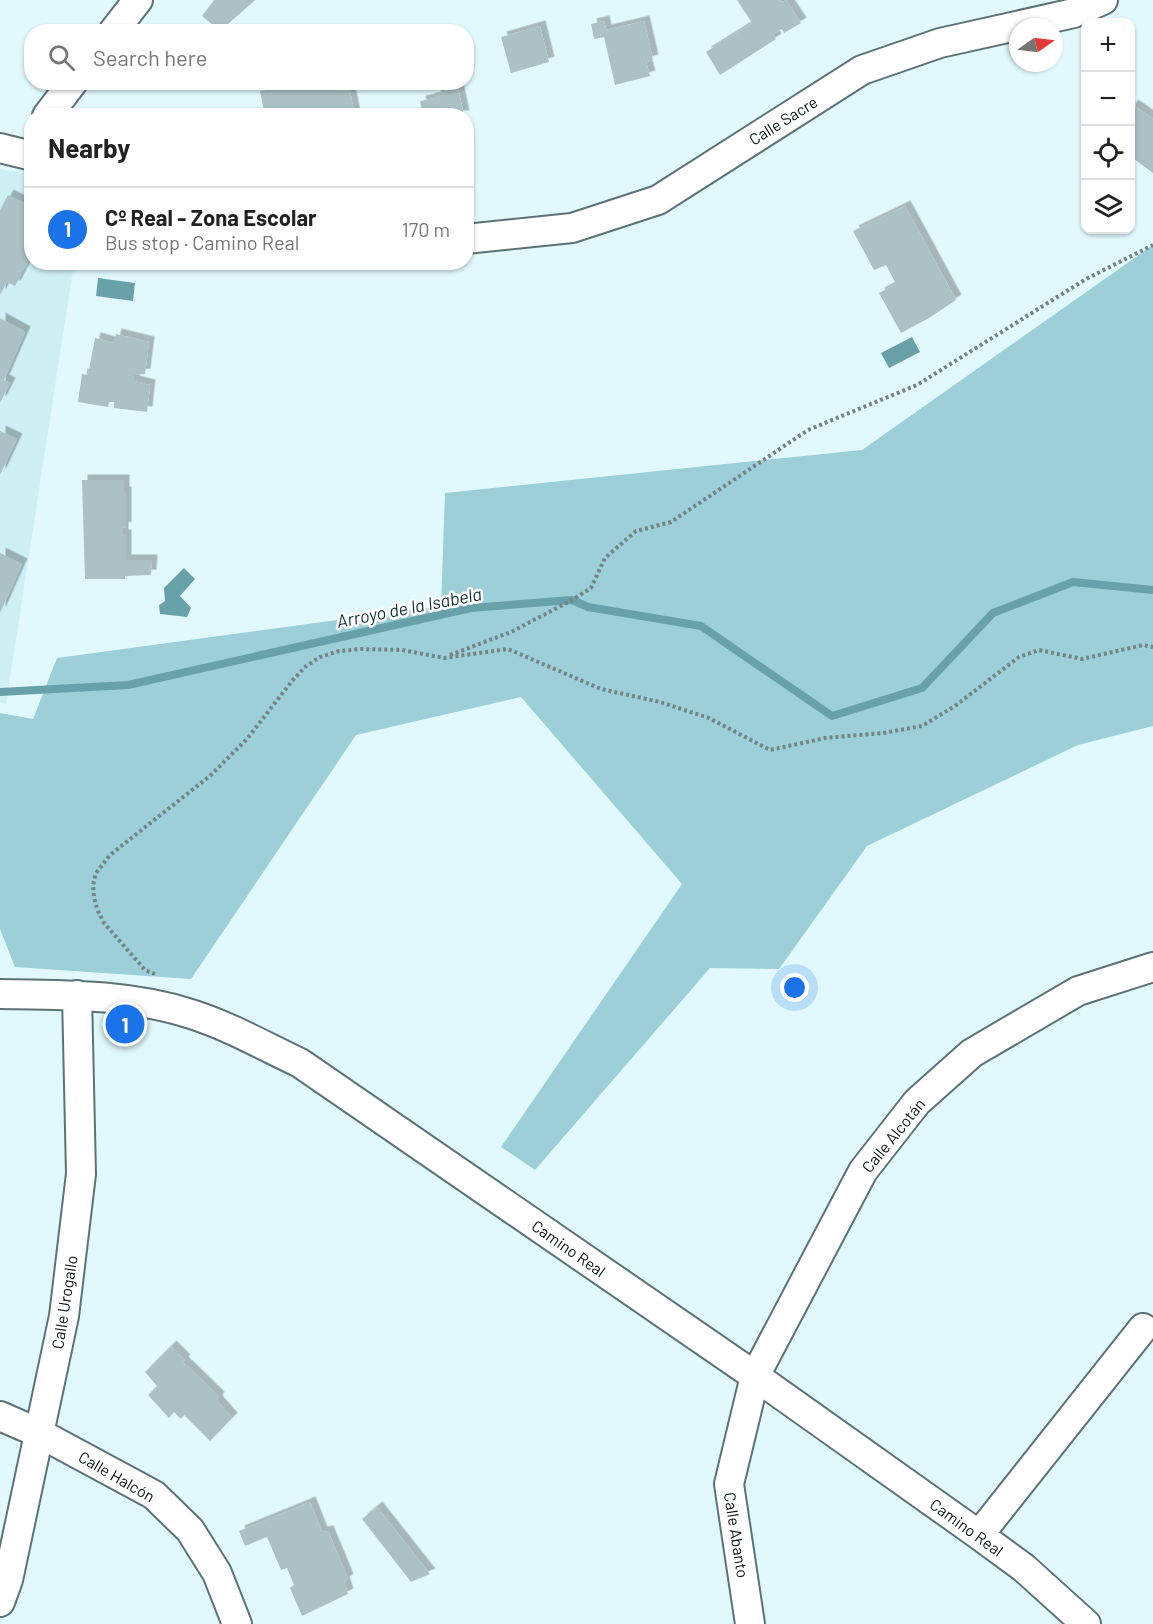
<!DOCTYPE html>
<html lang="en">
<head>
<meta charset="utf-8">
<style>
  body { margin:0; font-family:Barlow,sans-serif; background:#f6f6f6; color:#222 }
  .controls { position:absolute; right:18px; top:18px; display:grid; overflow:hidden; border-radius:12px; box-shadow:0 2px 4px #0004 }
  .controls button { width:54px; height:54px; display:grid; place-items:center; padding:0; border:0; border-bottom:2px solid #e0e0e0; background:#fff; color:#222; font:30px sans-serif }
  .compass { position:absolute; left:1009px; top:18px; width:54px; height:54px; border-radius:50%; background:#fff; box-shadow:0 2px 4px #0004; rotate:76deg }
  .you { position:absolute; left:795px; top:988px; width:21px; height:21px; margin:-15px; border:4px solid #fff; border-radius:50%; background:#1a73e8; box-shadow:0 0 0 9px #1a73e833 }
  .badge { display:grid; place-items:center; width:39px; height:39px; border-radius:50%; background:#1a73e8; color:#fff; font-size:20px; font-weight:700 }
  .pin { position:absolute; translate:-50% -50%; border:3px solid #fff; box-shadow:0 2px 6px #0006 }
  .list { margin:0; padding:0; list-style:none }
  h2 { display:flex; justify-content:space-between; align-items:center; height:78px; margin:0; padding:0 24px; font-size:26px }
  h2 small { font-size:20px; font-weight:400; color:#767676 }
  .list li { display:grid; grid-template-columns:39px 1fr auto; gap:18px; align-items:center; box-sizing:border-box; height:84px; padding:0 24px; border-top:2px solid #e0e0e0 }
  .list b { display:block; font-size:22px; white-space:nowrap }
  .list p { margin:0; font-size:20px; white-space:nowrap; color:#767676 }
  .list em { font-size:20px; font-style:normal; color:#767676 }
  .icon { flex:none; width:33px; height:33px; fill:none; stroke:currentColor; stroke-width:2; stroke-linecap:round; stroke-linejoin:round }
  .map { position:relative; flex:none; width:1153px; height:1624px; overflow:hidden }
  .search { position:absolute; background:#fff; box-shadow:0 2px 4px #0004; left:24px; top:24px; width:450px; height:66px; display:flex; align-items:center; gap:15px; box-sizing:border-box; padding:0 21px; border-radius:24px; color:#767676; font-size:22px }
  .panel { position:absolute; background:#fff; box-shadow:0 2px 4px #0004; left:24px; top:108px; width:450px; height:162px; border-radius:24px }
  .map>svg:first-child { display:block }
</style>
</head>
<body>
<div class="map">
<svg width="1153" height="1624" viewBox="0 0 1153 1624">
  <defs>
    <filter id="shadow"><feDropShadow dx="5.5" dy="-5.5" stdDeviation="0" flood-color="#0004"/></filter>
  </defs>
  <rect width="100%" height="100%" fill="#e1f9fd"/>
  <!-- built -->
  <path fill="#ceeff4" d="M0,169L31,175L32,262L74,263L6,704L0,703Z"/>
  <!-- green -->
  <path fill="#9ccfd8" d="M1153,245V726L1078,745L867,846L779,969L710,968L535,1170L501,1147L682,884L521,697L356,735L191,979L15,967L0,929V713L33,719L57,658L441,606L445,493L862,450Z"/>
  <!-- water -->
  <path fill="#69a1ab" d="M98,278L135,283L133,301L96,296Z
    M912,337L920,352L889,368L881,353Z
    M184,568L195,579L180,596L191,608L187,617L160,614L159,605L165,601L164,588Z"/>
  <g fill="none" stroke-linecap="round" stroke-linejoin="round">
    <!-- stream -->
    <path stroke="#69a1ab" stroke-width="8" d="M0,692L128,685L471,608L572,600L588,607L701,626L832,716L922,688L993,613L1073,582L1153,590"/>
  </g>
  <!-- building -->
  <path fill="#abc1c5" filter="url(#shadow)" d="M214,0H255L220,31L202,16Z
    M737,0H778L783,2L786,0L801,23L784,33L782,29L773,34L776,39L720,75L706,52L752,23Z
    M604,21L606,30L644,21L653,60L646,62L650,76L615,85L604,37L594,39L591,24Z
    M540,26L549,62L511,73L501,37Z
    M278,82H348L355,116H265L260,91L279,88Z
    M458,88L464,116H423L420,101L435,98V93Z
    M1133,105L1153,119V173L1130,156V109Z
    M8,195L32,207V254L15,286L7,282L0,295V210Z
    M905,206L956,300L929,318L901,333L879,293L896,284L886,265L874,270L853,231Z
    M0,318L25,332L4,380L10,383L0,403Z
    M116,334L149,342L145,374L134,375V381L150,385L147,412L114,408V402H109L108,407L78,402L82,374L88,375L95,338L114,343Z
    M0,431L17,439L0,475Z
    M82,480H124V492H126V528L123,527V535H126V560H152L151,575L125,576V579H85Z
    M0,553L22,564L0,613Z
    M171,1346L185,1360L183,1362L219,1397L217,1401L232,1418L210,1441L184,1415L181,1419L174,1412L169,1418L148,1395L157,1386L145,1372Z
    M310,1502L322,1532L328,1531L348,1579L344,1582L348,1594L302,1616L290,1588L294,1585L287,1568L281,1570L267,1537L245,1546L239,1531Z
    M377,1507L430,1574L411,1582L362,1519Z"/>
  <g fill="none" stroke-linecap="round" stroke-linejoin="round">
    <defs>
      <path id="minor" d="M113,32L138,0
        M47,116L73,82
        M0,148L32,156
        M466,239L572,228L658,200L862,70L940,43L1074,13L1103,0
        M0,994C64,995 129,994 191,1014C229,1026 264,1046 300,1063L755,1376L979,1535L1024,1568L1086,1624
        M0,1416L39,1433L154,1495L190,1530L217,1573L237,1624
        M979,1535L1143,1328
        M0,1602L8,1580L64,1316L81,1174L77,995
        M750,1624L729,1484L755,1376L863,1171L917,1102L972,1053L1078,991L1153,967"/>
    </defs>
    <!-- minor casing -->
    <use href="#minor" stroke="#5d7276" stroke-width="32"/>
    <!-- path -->
    <path stroke="#748486" stroke-width="4" stroke-dasharray="3 3" stroke-linecap="butt" d="M450,655L511,632L572,600L591,588L605,558L636,531L671,522L808,430L917,385L1086,279L1153,245
      M155,974L145,970L104,923L97,909L94,897L93,885L96,873L110,855L211,775L247,739L292,681L305,667L320,657L339,651L361,649L402,650L444,658L508,649L601,689L660,702L709,718L770,750L825,738L883,733L922,726L955,706L1019,657L1039,650L1082,659L1143,645L1153,647"/>
    <!-- minor -->
    <use href="#minor" stroke="#fff" stroke-width="28"/>
  </g>
  <g text-anchor="middle" dominant-baseline="central" stroke-width="5" stroke-linejoin="round" paint-order="stroke">
    <!-- street labels -->
    <g font-size="16" fill="#081011" stroke="#fff">
      <text transform="translate(783 120) rotate(-32)">Calle Sacre</text>
      <text transform="translate(893 1135) rotate(-51)">Calle Alcotán</text>
      <text transform="translate(569 1248) rotate(35)">Camino Real</text>
      <text transform="translate(64 1302) rotate(-81)">Calle Urogallo</text>
      <text transform="translate(117 1476) rotate(30)">Calle Halcón</text>
      <text transform="translate(967 1527) rotate(36)">Camino Real</text>
      <text transform="translate(737 1535) rotate(81)">Calle Abanto</text>
    </g>
    <!-- water labels -->
    <g font-size="18" font-style="italic" fill="#122f34" stroke="#fff">
      <text transform="translate(409 607) rotate(-11)">Arroyo de la Isabela</text>
    </g>
  </g>
</svg>
<div class="controls">
<button>+</button>
<button>−</button>
<button><svg class="icon" aria-label="locate" viewBox="0 0 24 24"><circle cx="12" cy="12" r="6"/><path d="M12 2v4M12 18v4M2 12h4M18 12h4"/></svg></button>
<button><svg class="icon" aria-label="layers" viewBox="0 0 24 24"><path d="M12 4l9 5-9 5-9-5zM3 14l9 5 9-5"/></svg></button>
</div>
<svg class="compass" viewBox="-18 -18 36 36"><path d="M0-13l5 13h-10z" fill="#e53935"/><path d="M0 13l5-13h-10z" fill="#767676"/></svg>
<div class="you"></div>
<div class="pin badge" style="left:125px;top:1024px">1</div>
<div class="search"><svg class="icon" aria-label="search" viewBox="0 0 24 24"><circle cx="10" cy="10" r="6"/><path d="M15 15l6 6"/></svg>Search here</div>
<section class="panel">
<h2>Nearby<small></small></h2>
<ul class="list">
<li><span class="badge">1</span><div><b>Cº Real - Zona Escolar</b><p>Bus stop · Camino Real</p></div><em>170 m</em></li>
</ul>
</section>
</div>
</body>
</html>
